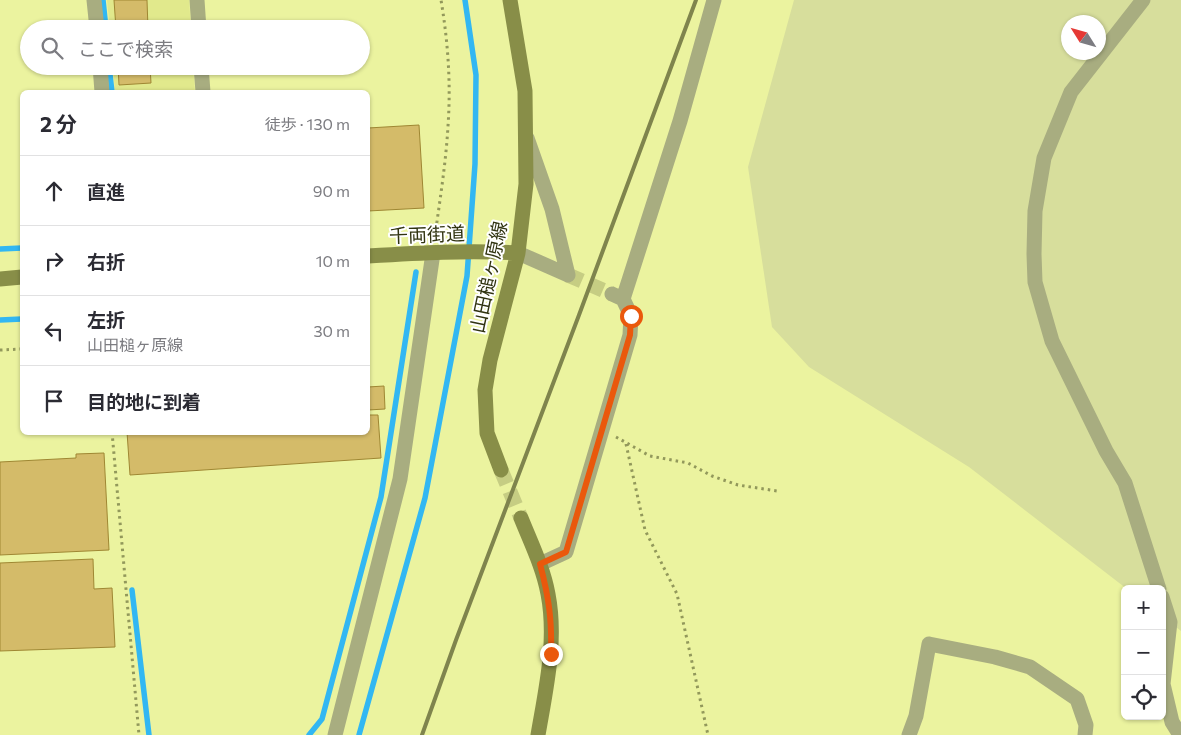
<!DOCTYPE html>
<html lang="ja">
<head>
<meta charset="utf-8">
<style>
  body { margin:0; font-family:Commissioner,"Noto Sans JP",sans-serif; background:#f7f7f7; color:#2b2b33 }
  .controls { position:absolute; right:15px; bottom:15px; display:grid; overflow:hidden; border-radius:8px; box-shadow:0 1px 4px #0004 }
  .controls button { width:45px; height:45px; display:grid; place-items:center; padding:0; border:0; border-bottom:1px solid #e1e1e2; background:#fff; color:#2b2b33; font:25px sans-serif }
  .compass { position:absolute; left:1061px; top:15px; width:45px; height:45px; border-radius:50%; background:#fff; box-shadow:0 1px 4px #0004; rotate:307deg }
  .stop { position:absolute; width:15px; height:15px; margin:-11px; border:4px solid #ea580c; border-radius:50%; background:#fff }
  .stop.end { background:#ea580c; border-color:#fff; box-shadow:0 1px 5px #0008 }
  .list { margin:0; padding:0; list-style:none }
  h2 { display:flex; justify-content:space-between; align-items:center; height:65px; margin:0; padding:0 20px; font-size:21px }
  h2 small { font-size:16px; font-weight:400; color:#7c7c81 }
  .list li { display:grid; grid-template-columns:32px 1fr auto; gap:15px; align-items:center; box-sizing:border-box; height:70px; padding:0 20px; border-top:1px solid #e1e1e2 }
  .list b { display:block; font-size:19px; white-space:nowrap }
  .list p { margin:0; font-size:16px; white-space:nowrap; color:#7c7c81 }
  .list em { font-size:16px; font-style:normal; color:#7c7c81 }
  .icon { flex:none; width:28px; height:28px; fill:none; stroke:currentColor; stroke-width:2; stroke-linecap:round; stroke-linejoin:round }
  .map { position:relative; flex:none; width:1181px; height:735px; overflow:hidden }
  .search { position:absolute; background:#fff; box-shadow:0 1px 4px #0004; left:20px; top:20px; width:350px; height:55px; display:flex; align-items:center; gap:12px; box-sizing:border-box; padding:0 18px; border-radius:28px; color:#7c7c81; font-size:19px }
  .panel { position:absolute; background:#fff; box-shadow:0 1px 4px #0004; left:20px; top:90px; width:350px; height:345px; border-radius:8px }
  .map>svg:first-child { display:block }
</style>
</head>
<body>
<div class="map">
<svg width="1181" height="735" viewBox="0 0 1181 735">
  <rect width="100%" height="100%" fill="#ebf39f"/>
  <!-- built -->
  <path fill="#e1e98c" d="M107,0H189L191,29H110Z
    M113,66H193L195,92H115Z"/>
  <!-- green -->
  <path fill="#d7de9c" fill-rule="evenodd" d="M794,0H1181V631L1162,616V589H1127L969,467L809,367L772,327L748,167ZM1068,22H1098V52H1068Z"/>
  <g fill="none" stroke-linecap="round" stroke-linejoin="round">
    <!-- stream -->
    <path stroke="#32b7f2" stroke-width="5.5" d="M103,0L106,29
      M109,66L112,92
      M0,249L22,248
      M0,320L22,319
      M132,590L149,735
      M309,735L322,719L381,497L416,272
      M359,735L425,498L467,276L475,164L476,75L465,0"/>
  </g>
  <!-- building -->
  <path fill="#d4bb69" stroke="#9f8733" d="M114,0H147L148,29H116Z
    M118,66H150L151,83L119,85Z
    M419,125L424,208L368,211V128Z
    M384,386L385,409L368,410V387Z
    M368,415H378L381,458L130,475L127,432H368Z
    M104,453L109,550L0,555V462L76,458V454Z
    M93,559L94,589L112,588L115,647L0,651V563Z"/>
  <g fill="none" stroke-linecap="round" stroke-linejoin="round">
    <!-- street-tunnel -->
    <path stroke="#c6cd83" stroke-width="15" stroke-dasharray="15 8" stroke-linecap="butt" d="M568,275L612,294"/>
    <!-- secondary-tunnel -->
    <path stroke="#c6cd83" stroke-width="15" stroke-dasharray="15 8" stroke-linecap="butt" d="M501,470L521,518"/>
    <!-- path -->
    <path stroke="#92985b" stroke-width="3" stroke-dasharray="2.5 4" stroke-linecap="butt" d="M435,236C440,199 446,162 448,126C451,83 448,42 441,0
      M0,350L22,349
      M112,432L139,735
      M616,437L650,456L688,463L712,476L738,485L777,491
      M626,444L645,530L677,594L708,735"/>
    <!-- street -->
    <path stroke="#a8ad80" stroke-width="15" d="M94,0L97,29
      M197,0L199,29
      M1143,0L1071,92L1044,158L1035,211L1034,254L1035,282L1052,341L1106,451L1125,483L1159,589
      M100,66L102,92
      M201,66L203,92
      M527,138L552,209L568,275
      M518,253L568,275
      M623,299L680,121L714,0
      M540,564L566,552L630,335L631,316L623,299L612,294
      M1162,597L1170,622L1163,684L1172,722L1180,735
      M335,735L400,479L433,253
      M909,735L916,716L929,644L995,657L1030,667L1077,699L1086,725L1085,735"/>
    <!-- secondary -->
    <path stroke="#888e48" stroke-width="15" d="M368,256C418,253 468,250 518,253
      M0,279L22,277
      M501,470L487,433L485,390L490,360L518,253L526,184L525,91L510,0
      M521,518C531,543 543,567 548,594C557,641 546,688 538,735"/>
    <!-- rail -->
    <path stroke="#7f844d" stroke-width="4" d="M422,735L456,640L579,315L696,0"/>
  </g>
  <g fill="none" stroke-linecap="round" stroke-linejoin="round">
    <!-- route -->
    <path stroke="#ea580c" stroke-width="6" d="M551,654C552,620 549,598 540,564L566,552L630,335L631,316"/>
  </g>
  <g text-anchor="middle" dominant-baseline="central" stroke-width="4" stroke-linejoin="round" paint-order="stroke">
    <!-- street labels -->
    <g font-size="19" fill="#313411" stroke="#fff">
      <text transform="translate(427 234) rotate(-2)">千両街道</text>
      <text transform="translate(488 277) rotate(-78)">山田槌ヶ原線</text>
    </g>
  </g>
</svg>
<div class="controls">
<button>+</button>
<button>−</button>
<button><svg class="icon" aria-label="locate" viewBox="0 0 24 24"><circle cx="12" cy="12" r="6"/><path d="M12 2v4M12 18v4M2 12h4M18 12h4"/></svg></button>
</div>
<svg class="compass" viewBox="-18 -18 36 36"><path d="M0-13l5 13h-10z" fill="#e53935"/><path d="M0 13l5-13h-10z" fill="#7c7c81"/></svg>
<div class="stop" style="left:631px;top:316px"></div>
<div class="stop end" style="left:551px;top:654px"></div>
<div class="search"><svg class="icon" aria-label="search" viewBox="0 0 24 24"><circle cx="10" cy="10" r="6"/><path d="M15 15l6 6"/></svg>ここで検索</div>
<section class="panel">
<h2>2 分<small>徒歩 · 130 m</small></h2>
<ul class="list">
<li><svg class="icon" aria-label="ahead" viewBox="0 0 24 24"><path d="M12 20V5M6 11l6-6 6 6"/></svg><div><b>直進</b></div><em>90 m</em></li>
<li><svg class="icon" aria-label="right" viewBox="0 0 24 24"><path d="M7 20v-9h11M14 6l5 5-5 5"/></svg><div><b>右折</b></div><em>10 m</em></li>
<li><svg class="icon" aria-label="left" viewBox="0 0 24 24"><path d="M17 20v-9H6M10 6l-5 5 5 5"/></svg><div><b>左折</b><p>山田槌ヶ原線</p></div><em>30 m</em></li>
<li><svg class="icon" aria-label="arrive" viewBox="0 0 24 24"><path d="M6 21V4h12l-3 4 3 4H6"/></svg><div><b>目的地に到着</b></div></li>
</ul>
</section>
</div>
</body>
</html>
